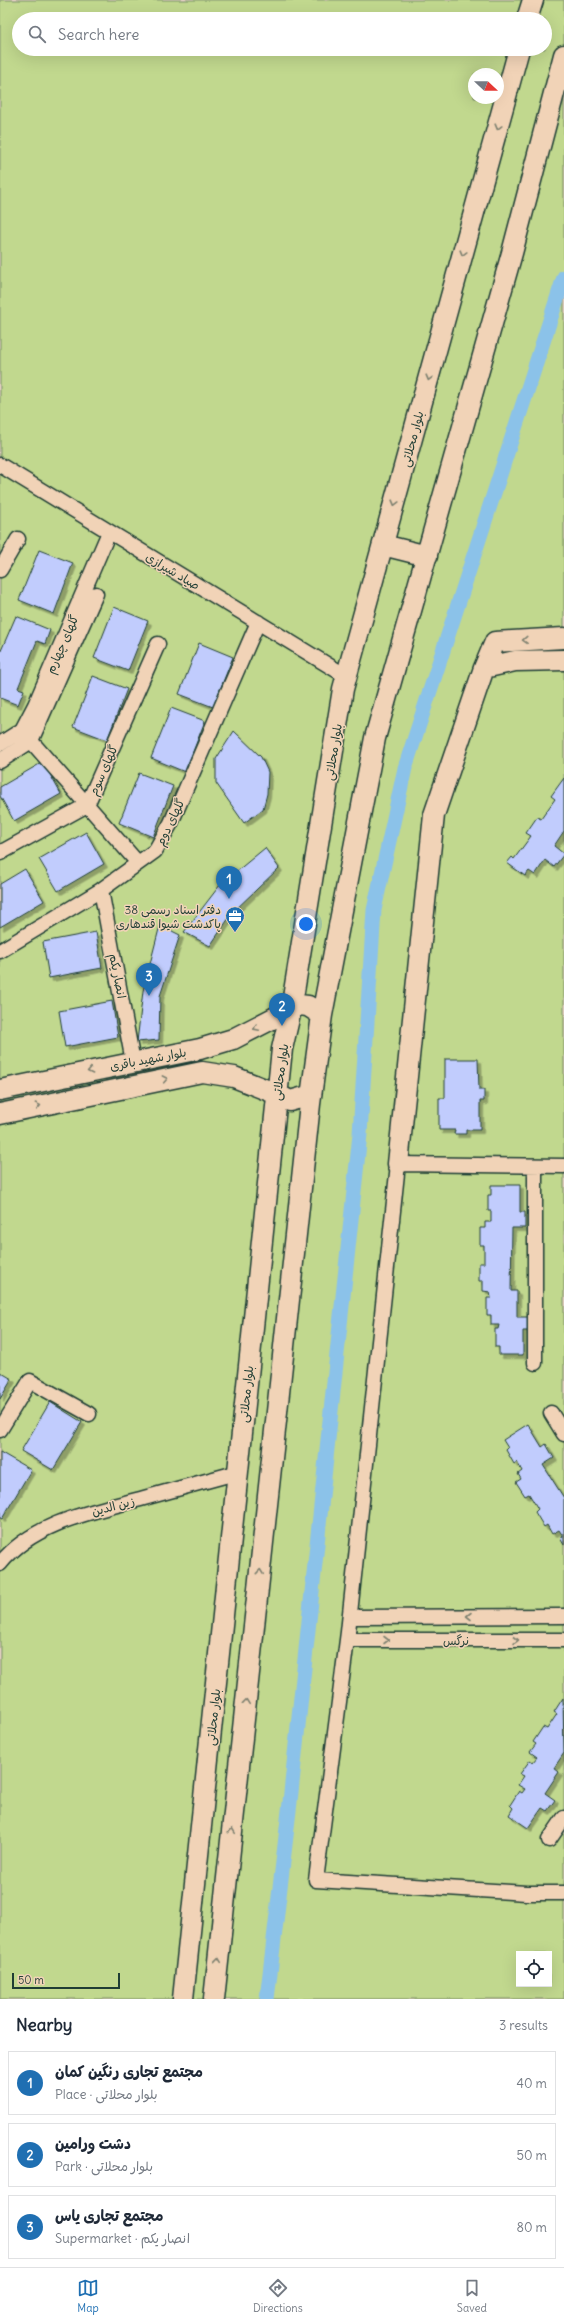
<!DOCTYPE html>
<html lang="en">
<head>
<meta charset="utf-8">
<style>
  body { margin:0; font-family:Delius,"Playpen Sans Arabic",sans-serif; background:#f2f2f3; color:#1f2937 }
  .controls { position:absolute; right:12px; bottom:12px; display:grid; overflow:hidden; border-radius:0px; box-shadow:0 4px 16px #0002 }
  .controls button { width:36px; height:36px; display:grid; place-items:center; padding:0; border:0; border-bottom:1px solid #e0e1e3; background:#fff; color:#1f2937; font:20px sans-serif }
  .compass { position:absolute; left:468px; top:68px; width:36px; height:36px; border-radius:50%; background:#fff; box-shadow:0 4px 16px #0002; rotate:112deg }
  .scale { position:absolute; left:12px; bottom:10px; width:108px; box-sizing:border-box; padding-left:4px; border:2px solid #1f3d34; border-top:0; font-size:11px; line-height:14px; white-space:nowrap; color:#1f3d34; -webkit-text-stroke:3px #f1d3b7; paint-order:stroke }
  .you { position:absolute; left:306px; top:924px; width:14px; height:14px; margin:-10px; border:3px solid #fff; border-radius:50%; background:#1a73e8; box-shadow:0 0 0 6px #1a73e833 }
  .badge { display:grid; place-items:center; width:26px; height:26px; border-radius:50%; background:#1f6fb2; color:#fff; font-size:13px; font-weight:700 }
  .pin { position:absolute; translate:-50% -33px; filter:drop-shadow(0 1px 2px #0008) }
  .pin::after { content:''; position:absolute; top:21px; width:14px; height:12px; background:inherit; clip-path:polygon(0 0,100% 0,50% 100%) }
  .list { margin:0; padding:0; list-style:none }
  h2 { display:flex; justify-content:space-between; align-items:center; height:52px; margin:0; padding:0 16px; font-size:17px }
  h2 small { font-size:13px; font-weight:400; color:#747a83 }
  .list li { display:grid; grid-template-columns:26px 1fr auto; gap:12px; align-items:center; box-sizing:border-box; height:64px; margin:0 8px 8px; padding:0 8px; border:1px solid #e0e1e3; border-radius:0px }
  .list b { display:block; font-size:15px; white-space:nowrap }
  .list p { margin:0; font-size:13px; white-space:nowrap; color:#747a83 }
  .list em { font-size:13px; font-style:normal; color:#747a83 }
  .icon { flex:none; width:22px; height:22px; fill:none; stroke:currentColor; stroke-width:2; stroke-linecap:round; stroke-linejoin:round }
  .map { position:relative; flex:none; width:564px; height:1999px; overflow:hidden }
  .search { position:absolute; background:#fff; box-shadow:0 4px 16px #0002; left:12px; right:12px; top:12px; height:44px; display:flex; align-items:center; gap:10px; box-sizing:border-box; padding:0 14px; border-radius:22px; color:#747a83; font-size:15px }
  .sheet { height:268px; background:#fff }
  nav { display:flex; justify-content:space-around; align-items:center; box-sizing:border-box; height:56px; border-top:1px solid #e0e1e3; background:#fff; font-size:11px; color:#747a83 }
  nav a { display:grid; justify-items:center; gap:2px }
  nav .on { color:#1f6fb2 }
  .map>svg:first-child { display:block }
</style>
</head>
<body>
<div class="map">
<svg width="564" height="1999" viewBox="0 0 564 1999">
  <defs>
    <filter id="shadow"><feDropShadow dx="3.5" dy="3.5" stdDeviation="0" flood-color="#0004"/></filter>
  </defs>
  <rect width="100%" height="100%" fill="#e7d2c5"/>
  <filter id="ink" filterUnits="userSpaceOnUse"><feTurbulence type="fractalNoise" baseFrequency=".025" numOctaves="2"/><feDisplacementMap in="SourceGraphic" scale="8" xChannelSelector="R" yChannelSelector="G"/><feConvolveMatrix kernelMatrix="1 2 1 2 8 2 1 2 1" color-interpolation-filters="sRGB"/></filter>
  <g filter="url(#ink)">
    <!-- green -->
    <path fill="#c1d88e" stroke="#708a61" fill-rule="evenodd" d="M0,0H564V1999H0ZM19,19H545V49H19ZM474,74H498V98H474ZM519,1954H549V1984H519Z"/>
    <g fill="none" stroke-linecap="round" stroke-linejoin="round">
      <!-- canal -->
      <path stroke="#8bc2e9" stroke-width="15" d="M267,1999L290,1802L360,1134L374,910L405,768L564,277"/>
    </g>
    <!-- building -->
    <path fill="#c1ccfd" stroke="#1f3d34" filter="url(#shadow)" d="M39,550L73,563L54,614L19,600Z
      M114,607L148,621L128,671L94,658Z
      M16,616L50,630L45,644L37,641L18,688L24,690L18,705L0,698V653Z
      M199,643L233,657L213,707L179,694Z
      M93,676L127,689L107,740L73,727Z
      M171,708L205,721L185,772L151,758Z
      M234,731L261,757L268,772L267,794L263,809L244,823L216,783V759Z
      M43,762L61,794L14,821L0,796V787Z
      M139,773L173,786L153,837L119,823Z
      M564,778V831L554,846L564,854L554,867L545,860L535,875L529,871L525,876L507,863L512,857L514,859L531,836L526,833L537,817L541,819L555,799L551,796Z
      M86,832L104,864L58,891L39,859Z
      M265,848L279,868L233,912L210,946L184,932L220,885Z
      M25,869L44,901L0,927V884Z
      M160,925L180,935L160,996L159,1040L137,1042L143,991Z
      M96,932L102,968L49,978L43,942Z
      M112,1001L118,1037L65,1047L59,1011Z
      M445,1059H478L479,1090H484V1101H480V1130H466V1134H454L455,1130H439V1098H445Z
      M491,1185H520V1212H525V1228H512L511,1291H517V1317H529V1331H523V1355H499V1347H495V1329H498L499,1325H491V1315H487V1298H491L490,1292L483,1291V1281H479V1263H484V1245H480V1228H485V1222H491V1211H488V1195H491Z
      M0,1372L12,1379L0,1399Z
      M50,1402L82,1422L53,1470L21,1451Z
      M528,1424L542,1447L546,1444L554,1458L543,1465L564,1498V1545L560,1538L563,1536L559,1530L552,1534L547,1525L544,1527L535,1512L538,1509L529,1494L525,1496L516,1482L521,1479L518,1474L522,1471L517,1462L514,1464L506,1450L508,1448L503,1440Z
      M0,1452L31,1470L2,1519L0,1518Z
      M563,1698L564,1753L554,1768L559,1772L545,1793L555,1800L547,1811L542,1808L528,1828L509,1815L513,1808L510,1805L519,1791L522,1793L525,1789L518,1785L524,1776L520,1774L530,1760L533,1762L537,1757L530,1752L536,1744L533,1742L543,1727L547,1729L557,1714L554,1712Z"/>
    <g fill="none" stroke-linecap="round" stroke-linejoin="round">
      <defs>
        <path id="street" d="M0,465L346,676
          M0,570L18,539
          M31,741L138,863
          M0,744L22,730L35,705L109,532
          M0,761L31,741L96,594
          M0,853L87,805L158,644
          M101,890L133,1062
          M0,951L101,890L155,851L171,823L258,622
          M564,1166L398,1164L348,1632L316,1880L526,1893H564
          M535,1363V1166
          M551,1413L564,1434
          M0,1430L30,1381L89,1414
          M0,1564C33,1522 95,1511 144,1498C176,1489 207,1481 239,1472
          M350,1617L564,1616
          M347,1640H564
          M549,1840L564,1818"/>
        <path id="secondary" d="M527,19L533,0
          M383,545L427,556
          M484,668L515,661L564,660
          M0,1090L200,1049L233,1039L299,1005L308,1006L322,1015
          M0,1114L202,1072L234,1077L277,1094L290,1101L311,1095
          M398,1164L434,815L484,668L495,642L564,638
          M183,1999L282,1049L291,1010L343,689L519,49
          M214,1999L310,1104L322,1015L375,738L512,253L564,55"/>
      </defs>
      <!-- street casing -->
      <use href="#street" stroke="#1f3d34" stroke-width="17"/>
      <!-- secondary casing -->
      <use href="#secondary" stroke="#1f3d34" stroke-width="23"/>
      <!-- street -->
      <use href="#street" stroke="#f1d3b7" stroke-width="14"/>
      <!-- secondary -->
      <use href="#secondary" stroke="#f1d3b7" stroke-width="20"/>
    </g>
    <!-- one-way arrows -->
    <defs><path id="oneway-chevron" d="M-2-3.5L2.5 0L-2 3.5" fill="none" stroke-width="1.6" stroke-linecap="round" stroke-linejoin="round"/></defs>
    <g stroke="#7d806f">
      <use href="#oneway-chevron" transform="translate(498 127) rotate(105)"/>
      <use href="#oneway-chevron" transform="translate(463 253) rotate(105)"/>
      <use href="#oneway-chevron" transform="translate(429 378) rotate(105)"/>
      <use href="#oneway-chevron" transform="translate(395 503) rotate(105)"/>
      <use href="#oneway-chevron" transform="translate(525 640) rotate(177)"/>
      <use href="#oneway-chevron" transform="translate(256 1028) rotate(153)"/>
      <use href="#oneway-chevron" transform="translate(90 1071) rotate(168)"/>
      <use href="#oneway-chevron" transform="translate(165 1079) rotate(-11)"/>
      <use href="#oneway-chevron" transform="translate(38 1106) rotate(-12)"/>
      <use href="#oneway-chevron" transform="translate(260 1572) rotate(-84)"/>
      <use href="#oneway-chevron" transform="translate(469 1616) rotate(180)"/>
      <use href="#oneway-chevron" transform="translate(386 1640)"/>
      <use href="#oneway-chevron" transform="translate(516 1640)"/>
      <use href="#oneway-chevron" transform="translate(246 1702) rotate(-84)"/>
      <use href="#oneway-chevron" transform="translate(232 1831) rotate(-84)"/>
      <use href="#oneway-chevron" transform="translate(218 1960) rotate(-84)"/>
    </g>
  </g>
  <!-- icons -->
  <defs>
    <symbol id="office-pin" viewBox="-11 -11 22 30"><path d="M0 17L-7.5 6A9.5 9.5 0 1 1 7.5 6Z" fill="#1f6fb2" stroke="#f1d3b7"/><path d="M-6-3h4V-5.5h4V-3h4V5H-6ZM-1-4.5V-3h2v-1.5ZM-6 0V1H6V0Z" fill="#fff"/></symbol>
  </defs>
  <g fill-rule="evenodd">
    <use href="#office-pin" x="224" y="905" width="22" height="30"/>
  </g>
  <g text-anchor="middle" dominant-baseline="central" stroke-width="3" stroke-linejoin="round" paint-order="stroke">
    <!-- street labels -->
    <g font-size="12" fill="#1f3d34" stroke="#f1d3b7">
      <text transform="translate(412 439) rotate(-75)">بلوار محلاتی</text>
      <text transform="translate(173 571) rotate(31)">صیاد شیرازی</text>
      <text transform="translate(62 644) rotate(-66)">گلهای چهارم</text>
      <text transform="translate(333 752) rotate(-81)">بلوار محلاتی</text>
      <text transform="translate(103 770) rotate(-66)">گلهای سوم</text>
      <text transform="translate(170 822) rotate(-64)">گلهای دوم</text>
      <text transform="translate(118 976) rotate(79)">انصار یکم</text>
      <text transform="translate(148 1059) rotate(-11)">بلوار شهید باقری</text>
      <text transform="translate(280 1072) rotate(-82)">بلوار محلاتی</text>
      <text transform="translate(246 1394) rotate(-84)">بلوار محلاتی</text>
      <text transform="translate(113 1506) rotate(-15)">زین الدین</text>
      <text x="456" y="1640">نرگس</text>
      <text transform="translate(213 1717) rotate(-84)">بلوار محلاتی</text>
    </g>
    <!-- poi labels -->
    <g font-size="12" fill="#1f3d34" stroke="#f1d3b7" text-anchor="end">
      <text x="221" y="909">دفتر اسناد رسمی 38<tspan x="221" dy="14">پاکدشت شیوا قندهاری</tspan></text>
    </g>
  </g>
</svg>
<div class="controls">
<button><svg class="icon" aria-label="locate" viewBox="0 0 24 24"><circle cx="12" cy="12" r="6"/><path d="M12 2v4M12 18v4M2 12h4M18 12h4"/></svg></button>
</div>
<svg class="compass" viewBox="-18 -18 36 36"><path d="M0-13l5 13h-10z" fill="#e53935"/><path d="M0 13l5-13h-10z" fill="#747a83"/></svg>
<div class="scale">50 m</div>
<div class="you"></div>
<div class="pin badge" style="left:229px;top:899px">1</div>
<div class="pin badge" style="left:282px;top:1026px">2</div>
<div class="pin badge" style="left:149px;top:996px">3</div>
<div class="search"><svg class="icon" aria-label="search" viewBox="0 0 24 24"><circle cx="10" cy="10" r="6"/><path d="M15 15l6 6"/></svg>Search here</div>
</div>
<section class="sheet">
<h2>Nearby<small>3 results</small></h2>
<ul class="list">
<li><span class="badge">1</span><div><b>مجتمع تجاری رنگین کمان</b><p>Place · بلوار محلاتی</p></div><em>40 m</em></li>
<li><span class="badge">2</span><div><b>دشت ورامین</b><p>Park · بلوار محلاتی</p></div><em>50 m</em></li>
<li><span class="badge">3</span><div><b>مجتمع تجاری یاس</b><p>Supermarket · انصار یکم</p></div><em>80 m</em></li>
</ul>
</section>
<nav>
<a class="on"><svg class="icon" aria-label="map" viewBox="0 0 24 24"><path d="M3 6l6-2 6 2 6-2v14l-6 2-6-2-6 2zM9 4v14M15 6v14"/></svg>Map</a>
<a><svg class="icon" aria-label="directions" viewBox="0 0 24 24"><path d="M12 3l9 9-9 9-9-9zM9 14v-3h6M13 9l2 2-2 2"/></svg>Directions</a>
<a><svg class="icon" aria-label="saved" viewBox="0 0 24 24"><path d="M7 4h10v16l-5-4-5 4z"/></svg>Saved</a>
</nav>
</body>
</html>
